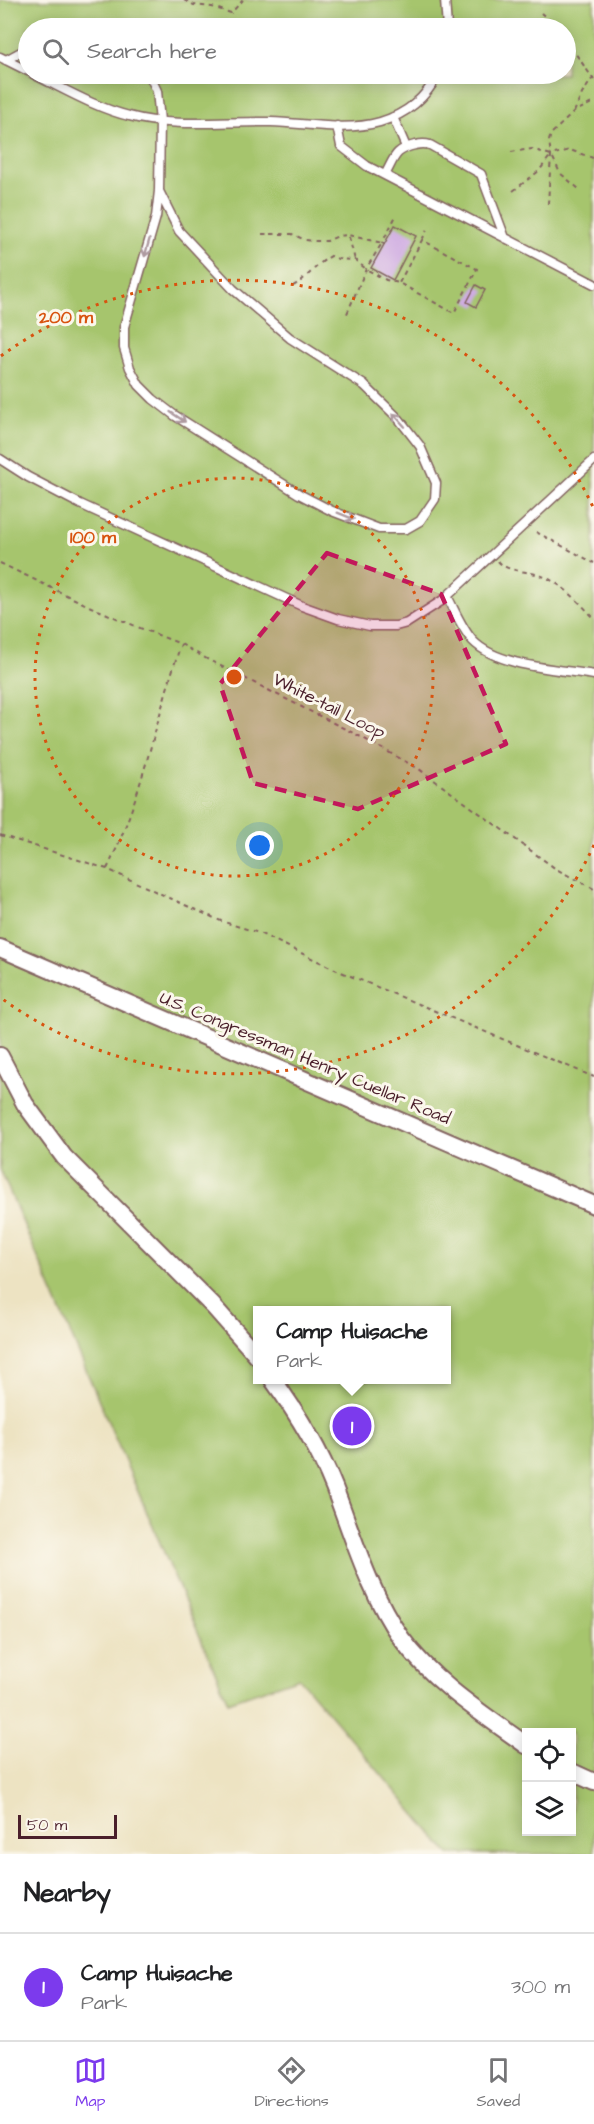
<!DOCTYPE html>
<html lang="en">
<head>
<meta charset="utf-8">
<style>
  body { margin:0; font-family:"Architects Daughter",sans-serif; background:#f6f6f6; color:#202124 }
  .controls { position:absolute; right:18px; bottom:18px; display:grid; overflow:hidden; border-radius:0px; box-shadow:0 3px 15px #0003 }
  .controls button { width:54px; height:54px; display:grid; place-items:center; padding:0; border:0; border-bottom:2px solid #e0e0e0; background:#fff; color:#202124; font:30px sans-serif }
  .scale { position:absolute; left:18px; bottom:15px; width:99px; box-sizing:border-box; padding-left:6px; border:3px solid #4a1f2b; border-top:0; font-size:16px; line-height:21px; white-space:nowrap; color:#4a1f2b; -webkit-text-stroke:4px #fbf7ec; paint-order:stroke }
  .you { position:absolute; left:260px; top:846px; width:21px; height:21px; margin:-15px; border:4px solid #fff; border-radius:50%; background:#1a73e8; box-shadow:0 0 0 9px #1a73e833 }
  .badge { display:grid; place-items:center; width:39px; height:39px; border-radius:50%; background:#7c3aed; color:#fff; font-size:20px; font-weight:700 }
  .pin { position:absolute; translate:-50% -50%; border:3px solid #fff; box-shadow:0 2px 6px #0006 }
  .popup { position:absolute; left:253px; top:1306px; width:198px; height:78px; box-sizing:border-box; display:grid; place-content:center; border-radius:0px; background:#fff; filter:drop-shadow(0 2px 4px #0005); font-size:20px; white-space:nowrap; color:#757577 }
  .popup b { font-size:22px; color:#202124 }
  .popup::after { content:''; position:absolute; left:50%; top:100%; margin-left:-12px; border:12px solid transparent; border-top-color:#fff }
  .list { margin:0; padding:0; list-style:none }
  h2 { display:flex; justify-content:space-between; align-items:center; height:78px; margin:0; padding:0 24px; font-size:26px }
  h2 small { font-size:20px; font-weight:400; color:#757577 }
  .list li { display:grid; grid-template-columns:39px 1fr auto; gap:18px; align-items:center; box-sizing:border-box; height:108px; padding:0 24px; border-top:2px solid #e0e0e0 }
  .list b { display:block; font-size:22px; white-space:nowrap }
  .list p { margin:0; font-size:20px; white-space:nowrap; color:#757577 }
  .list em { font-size:20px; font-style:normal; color:#757577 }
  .icon { flex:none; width:33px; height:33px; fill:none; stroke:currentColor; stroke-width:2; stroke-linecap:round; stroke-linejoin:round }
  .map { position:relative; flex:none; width:594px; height:1854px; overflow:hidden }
  .search { position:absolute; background:#fff; box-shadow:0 3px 15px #0003; left:18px; right:18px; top:18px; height:66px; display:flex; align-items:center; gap:15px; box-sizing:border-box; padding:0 21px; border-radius:33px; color:#757577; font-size:22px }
  .sheet { height:186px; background:#fff }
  nav { display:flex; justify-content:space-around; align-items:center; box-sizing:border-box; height:84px; border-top:2px solid #e0e0e0; background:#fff; font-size:16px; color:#757577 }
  nav a { display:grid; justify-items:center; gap:3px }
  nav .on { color:#7c3aed }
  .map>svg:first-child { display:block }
</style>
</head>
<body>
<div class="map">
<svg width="594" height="1854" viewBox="0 0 594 1854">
  <rect width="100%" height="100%" fill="#fbf7ec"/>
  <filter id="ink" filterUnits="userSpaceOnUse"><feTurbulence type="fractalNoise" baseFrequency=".0167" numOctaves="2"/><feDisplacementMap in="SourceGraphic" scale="12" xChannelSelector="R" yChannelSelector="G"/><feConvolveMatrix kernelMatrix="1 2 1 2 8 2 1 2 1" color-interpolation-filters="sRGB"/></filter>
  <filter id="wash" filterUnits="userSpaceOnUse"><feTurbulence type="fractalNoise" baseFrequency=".008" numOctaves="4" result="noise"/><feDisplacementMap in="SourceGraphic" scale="24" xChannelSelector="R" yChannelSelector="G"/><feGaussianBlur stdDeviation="1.35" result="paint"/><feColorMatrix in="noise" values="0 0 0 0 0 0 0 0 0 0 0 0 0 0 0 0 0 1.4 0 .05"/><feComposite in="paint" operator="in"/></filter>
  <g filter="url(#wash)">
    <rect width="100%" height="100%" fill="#ede3c2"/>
    <!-- green -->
    <path fill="#a6c56d" stroke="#78724c" stroke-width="1.5" fill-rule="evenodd" d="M0,0H594V1854H449L299,1678L228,1702L0,1169ZM28,28H566V74H28ZM258,1310H446V1380H258ZM526,1732H572V1832H526Z"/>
    <g id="blocks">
      <!-- building -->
      <path fill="#cface2" d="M395,225L416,236L393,280L371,268Z
        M476,285L485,290L476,307L467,302Z"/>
    </g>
  </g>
  <g filter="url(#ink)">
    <use href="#blocks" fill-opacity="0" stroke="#836460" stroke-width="1.5"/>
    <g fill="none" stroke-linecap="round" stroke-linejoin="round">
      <defs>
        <path id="service" d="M445,0L447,28
          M0,57L28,71
          M6,60L28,48
          M33,74C64,89 96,108 129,116C173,128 226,121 271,122C307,123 345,132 380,122C407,114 426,98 438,74
          M149,74L157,91L160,121L159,191L156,217L124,327V348L130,368L139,385L153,399L174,415L299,494L332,511L379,529H406L420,521L435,499L436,483L420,446L399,419L364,385L290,338L233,289L179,231L159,191
          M393,117L406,147
          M337,126L341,146L367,166L594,284
          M385,175C395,157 394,150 415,145C420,144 424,143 430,145L481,174L505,238
          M0,459L28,477L80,504L302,606L338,619L370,626H396L407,623L443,600L594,460
          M447,596C455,611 462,629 473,641C498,667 560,669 594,675"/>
        <path id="minor" d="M0,948L594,1205
          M0,1056L25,1104L64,1157L213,1306L258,1357
          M273,1380C297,1413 319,1449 334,1487C354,1539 369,1592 401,1638C433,1682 483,1714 526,1745
          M572,1772L594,1782"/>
      </defs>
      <!-- service casing -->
      <use href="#service" stroke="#836460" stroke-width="11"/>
      <!-- minor casing -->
      <use href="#minor" stroke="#836460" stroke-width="20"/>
      <!-- path -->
      <path stroke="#836460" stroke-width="2" stroke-dasharray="4.5 4.5" stroke-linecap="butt" d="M184,0L194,5L212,7L231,13L243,0
        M541,13L558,28
        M566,40L594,80
        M574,112L582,94L592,79
        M511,152L532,149L551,155L570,150L593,158
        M553,158L560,173L579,189
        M513,191L539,171L551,155
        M548,204L551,155L549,141L551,134L574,112L594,102
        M262,234H292L305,240L314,241H327L338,236L348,235L382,243L366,269L346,316
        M349,237L355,260
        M422,240L427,230
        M385,244L382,243L397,214
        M293,286C308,278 316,264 331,256L338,259L355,260L366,269L386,280L399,283L454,313L477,269L422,240L399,283
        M536,532L594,563
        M498,561C508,573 528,570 542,576C563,584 578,601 593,617
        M0,563L91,607L140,628L181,644L207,659L363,738L419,769L556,869L594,889
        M0,835L107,869L185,905L221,921L259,933L341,972L594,1077
        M107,869C142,798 156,718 181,644"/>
      <!-- service -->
      <use href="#service" stroke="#fff" stroke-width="8"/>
      <!-- minor -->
      <use href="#minor" stroke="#fff" stroke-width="16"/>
    </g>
    <!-- one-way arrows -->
    <defs><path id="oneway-shaft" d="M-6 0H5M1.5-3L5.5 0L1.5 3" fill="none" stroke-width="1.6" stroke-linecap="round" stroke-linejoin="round" transform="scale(1.5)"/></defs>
    <g stroke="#ae9aa0">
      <use href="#oneway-shaft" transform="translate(147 248) rotate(106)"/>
      <use href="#oneway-shaft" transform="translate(178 417) rotate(34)"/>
      <use href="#oneway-shaft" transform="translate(399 420) rotate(-132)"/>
      <use href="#oneway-shaft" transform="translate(346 516) rotate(22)"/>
    </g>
  </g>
  <!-- marked area -->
  <path fill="#c2185b" fill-opacity="0.2" stroke="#c2185b" stroke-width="4.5" stroke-dasharray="12 8" stroke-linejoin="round" d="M327,553L441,594L506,744L358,809L253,783L220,684Z"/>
  <!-- distance rings -->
  <g fill="none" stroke="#d8530f" stroke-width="3" stroke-dasharray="3 6">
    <circle cx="234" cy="677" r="199"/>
    <path d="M594 845A397 397 0 0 1 1 998M1 356A397 397 0 0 1 594 509"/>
  </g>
  <g text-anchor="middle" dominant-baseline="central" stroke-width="6" stroke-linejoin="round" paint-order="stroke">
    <!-- street labels -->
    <g font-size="18" fill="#4a1f2b" stroke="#fbf7ec">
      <text transform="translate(329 706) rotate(27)">White-tail Loop</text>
      <text transform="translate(305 1058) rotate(23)">U.S. Congressman Henry Cuellar Road</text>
    </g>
  </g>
  <circle cx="234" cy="677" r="9" fill="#d8530f" stroke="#fbf7ec" stroke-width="3"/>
  <g font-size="18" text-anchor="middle" font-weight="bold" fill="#d8530f" stroke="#fbf7ec" stroke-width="6" stroke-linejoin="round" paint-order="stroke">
    <text x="66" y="323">200 m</text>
    <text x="93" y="543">100 m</text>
  </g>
</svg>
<div class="controls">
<button><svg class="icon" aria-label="locate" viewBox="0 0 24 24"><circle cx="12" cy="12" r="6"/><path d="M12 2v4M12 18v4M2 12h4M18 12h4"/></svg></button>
<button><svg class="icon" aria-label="layers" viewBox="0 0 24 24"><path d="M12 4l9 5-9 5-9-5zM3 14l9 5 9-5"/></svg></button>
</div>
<div class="scale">50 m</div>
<div class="you"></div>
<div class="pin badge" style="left:352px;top:1426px">1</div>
<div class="popup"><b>Camp Huisache</b>Park</div>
<div class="search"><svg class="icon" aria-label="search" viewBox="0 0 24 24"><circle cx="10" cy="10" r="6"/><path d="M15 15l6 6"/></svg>Search here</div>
</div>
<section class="sheet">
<h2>Nearby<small></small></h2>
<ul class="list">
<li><span class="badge">1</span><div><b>Camp Huisache</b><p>Park</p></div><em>300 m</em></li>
</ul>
</section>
<nav>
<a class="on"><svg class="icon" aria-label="map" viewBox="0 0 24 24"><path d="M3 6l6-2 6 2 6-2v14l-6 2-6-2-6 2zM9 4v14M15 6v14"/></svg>Map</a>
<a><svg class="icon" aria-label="directions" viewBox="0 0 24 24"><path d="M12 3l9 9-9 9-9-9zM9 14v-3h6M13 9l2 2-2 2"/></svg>Directions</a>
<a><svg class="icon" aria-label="saved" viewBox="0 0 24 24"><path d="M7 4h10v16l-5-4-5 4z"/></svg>Saved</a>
</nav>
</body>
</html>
